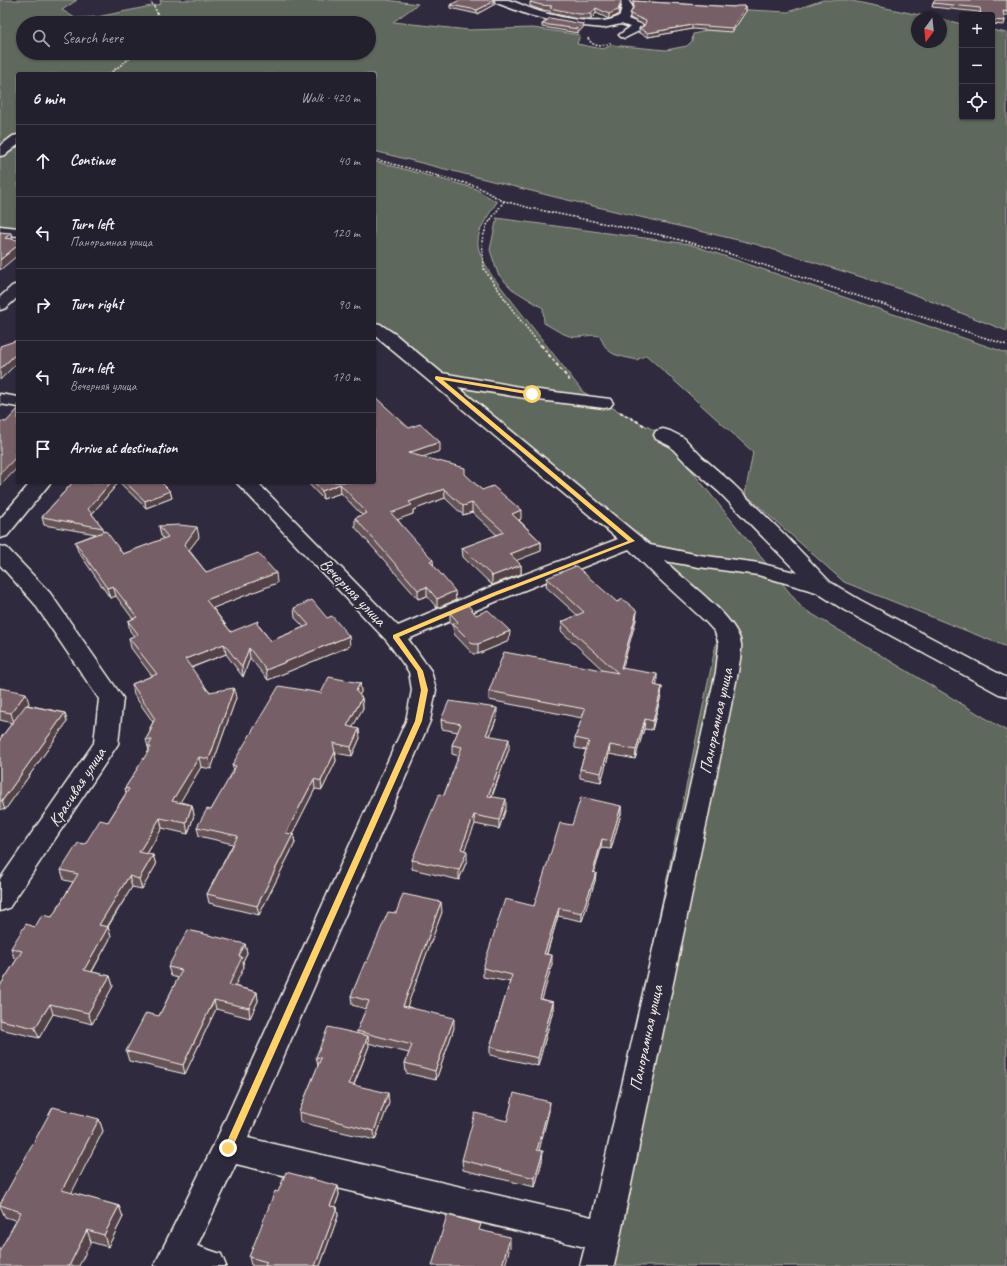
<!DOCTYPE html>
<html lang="en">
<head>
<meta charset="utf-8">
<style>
  body { margin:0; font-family:Caveat,sans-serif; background:#2f2d3a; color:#f1f3f6 }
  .controls { position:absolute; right:12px; top:12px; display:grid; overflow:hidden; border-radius:4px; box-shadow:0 1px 3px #0004 }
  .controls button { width:36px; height:36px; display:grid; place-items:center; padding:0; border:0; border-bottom:1px solid #403e4a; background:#23202e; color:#f1f3f6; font:20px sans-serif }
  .compass { position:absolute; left:911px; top:12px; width:36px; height:36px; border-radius:50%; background:#23202e; box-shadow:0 1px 3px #0004; rotate:195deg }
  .stop { position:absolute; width:12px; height:12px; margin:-9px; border:3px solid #ffd166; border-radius:50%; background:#fff }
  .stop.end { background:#ffd166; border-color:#fff; box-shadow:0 1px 4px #0008 }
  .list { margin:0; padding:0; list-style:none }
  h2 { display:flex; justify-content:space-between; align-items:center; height:52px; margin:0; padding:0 16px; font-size:17px }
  h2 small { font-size:13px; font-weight:400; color:#a3a3aa }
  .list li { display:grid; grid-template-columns:26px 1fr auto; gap:12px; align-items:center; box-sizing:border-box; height:72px; padding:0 16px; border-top:1px solid #403e4a }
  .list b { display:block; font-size:15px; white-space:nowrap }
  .list p { margin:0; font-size:13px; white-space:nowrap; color:#a3a3aa }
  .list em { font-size:13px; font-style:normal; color:#a3a3aa }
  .icon { flex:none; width:22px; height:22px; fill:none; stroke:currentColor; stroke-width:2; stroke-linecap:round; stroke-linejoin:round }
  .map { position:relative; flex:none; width:1007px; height:1266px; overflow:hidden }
  .search { position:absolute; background:#23202e; box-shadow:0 1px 3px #0004; left:16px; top:16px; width:360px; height:44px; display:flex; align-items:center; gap:10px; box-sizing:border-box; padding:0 14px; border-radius:22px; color:#a3a3aa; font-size:15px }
  .panel { position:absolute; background:#23202e; box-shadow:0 1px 3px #0004; left:16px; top:72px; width:360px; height:412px; border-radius:4px }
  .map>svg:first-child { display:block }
</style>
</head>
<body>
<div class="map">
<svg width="1007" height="1266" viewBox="0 0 1007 1266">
  <rect width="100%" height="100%" fill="#2f2a3d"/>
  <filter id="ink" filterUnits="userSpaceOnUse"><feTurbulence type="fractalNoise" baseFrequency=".025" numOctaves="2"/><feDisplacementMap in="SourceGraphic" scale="8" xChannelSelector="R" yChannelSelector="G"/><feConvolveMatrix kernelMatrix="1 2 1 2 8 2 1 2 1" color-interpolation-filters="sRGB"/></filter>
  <g filter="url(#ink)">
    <!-- green -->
    <path fill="#5f675b" stroke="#aaaca2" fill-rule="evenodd" d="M0,0H77L62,10L75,18L97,17L161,4L160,0H386L418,4L393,22L469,30L533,28L580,35L577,44L603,49L612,45L666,50L687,46L692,41L693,34C713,30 710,27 711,8L788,12L823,0H847L934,18H917V42H941V19L962,24V117H992V30L1007,33V331L897,288L755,244L559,198L374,151V74H18V133L0,147ZM23,23H369V53H23Z
      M18,140V230L0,228V154Z
      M374,161L474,188L497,202C488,216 474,233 479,250C481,258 487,266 490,273L583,392L663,435L802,608L1007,731V1266H586L721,620L374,328Z
      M496,218L689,244L1007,353V647L844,582L745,494L753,452L646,355L637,360C617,355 608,357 600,336C591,334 584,337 575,337C564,336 553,328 544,323L543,308L512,289L498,274L490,250L496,222L498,221Z"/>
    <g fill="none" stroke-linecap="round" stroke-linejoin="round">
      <defs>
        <path id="minor" d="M493,0C498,0 503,0 508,0C517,2 526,7 535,10C553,16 604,29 620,15L622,6L618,0H628L632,6L631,14L628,19L643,25L645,27L643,29L625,38L621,37L619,35L630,27L621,24L603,28L565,24L529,15L494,2Z
          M18,135V145L5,155L0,156V146L13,136Z
          M0,226L18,228V236L0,234Z
          M18,284V297L6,308L0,310V297L12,286Z
          M374,323L380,324L395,334L442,373L531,389L610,399L613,403L610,407L604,408L531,399L458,387L650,545L699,555L759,563L798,573L719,492L688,465L670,446L656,439L654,435L656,431L663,429L670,431L684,438L702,457L733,484L784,534L830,582L860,600L1007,678V696L999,694L844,610L816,592L758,575L699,567L665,561C684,581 738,617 741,644C742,653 739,663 738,672L614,1266H580L585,1247L236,1164L197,1246L221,1254L226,1266H154L217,1138L406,721L412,690L409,672L387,641L236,482H257L398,626L486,589L618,539L374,335ZM629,549L656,576L706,622L715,632L719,644L716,672L592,1217L248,1138L430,721L436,690L431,671L408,639L502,599Z
          M0,394L18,397V407L0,404Z
          M31,482H51L7,536L0,538V519Z
          M0,546L7,548L50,593L123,698L118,744L9,908L0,911V879L94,743L99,699L34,603L0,565Z"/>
      </defs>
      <!-- minor casing -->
      <use href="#minor" stroke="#f4f1e8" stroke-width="3"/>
      <!-- path-far1 -->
      <path stroke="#f4f1e8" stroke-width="1.5" stroke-dasharray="2 1.5" stroke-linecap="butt" d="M150,0L157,12L158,23
        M588,38C593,48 603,47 612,42
        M109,74L137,53
        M374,159L476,186L501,200L530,208L665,236L718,250L1007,345
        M504,201L487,225L482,240L484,269L514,312L541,346"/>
      <!-- path -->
      <path stroke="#f4f1e8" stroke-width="2" stroke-dasharray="3.5 2.5" stroke-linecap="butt" d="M541,345L571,382
        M620,412L647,427"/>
      <!-- minor -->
      <use href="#minor" fill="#2f2a3d" fill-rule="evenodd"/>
    </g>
    <!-- wall -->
    <path fill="#655258" stroke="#f4f1e8" d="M1007,0V16H1004L1005,21L1004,25L992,24V15H980L979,12L932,7L933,3Z
      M633,1L734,7L746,6V11L732,32L692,29L648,37L639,33V28L644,25L630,18V14L633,8Z
      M530,2H621L620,6L618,15L609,19L596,13L591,19H578L550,13V11L541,10L530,6Z
      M495,4L477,14L450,8V5Z
      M542,24H583V27L578,33L542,27Z
      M409,428L440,451L422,457L465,475L482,490L521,519L519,520L541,542V551L516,560L521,565V574L492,585L463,557L462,548L497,535L472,512L463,515L445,498L413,510V514L397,519L434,566L456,600L437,608L427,596L418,599L355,527V518L362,515L341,493L323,499L307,482H374Z
      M73,482H161L170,491L172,498L146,508L119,482L92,514L103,528L104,532L123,554L164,539L161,536L159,526L199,537L189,550L206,572L277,583L213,608L231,632L259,626L271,641L304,627L295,618L294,608L350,646L268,680L250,658L243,677L226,654L191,668L209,692L236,698L211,769L201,767L180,802L192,805L194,815L188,834L162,828L147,854L153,855L156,865L142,889L132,887L108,927L111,937L92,972L110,976L113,986L92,1024L53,1014L39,1038L0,1029V986L17,959L14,958L11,948L35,927L52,917L73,882L64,880L61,870L85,844L108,822L126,793L125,788L149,751L146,739L150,732V728L153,722L134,695L132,684L152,676L131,648L129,638L134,636L130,631L128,621L133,619L116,596L110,598L78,551L75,542L96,534L44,525L42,517Z
      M547,578L617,602L637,611L636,620L622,668L657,683L656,686L662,687L661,696L652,730L644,729L635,759L609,754L601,782L580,778V769L586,750L575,748V738L582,718L489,700V691L604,671L561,631L562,622L577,615L546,587Z
      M450,613L476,615L509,641L478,654H473L454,634L453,627L450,623Z
      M360,683L361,692L359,695L362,698L363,708L352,728L360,738L352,756L335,753L336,761L322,790L315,789L292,834H293L295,843L259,915L209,903L207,894L233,844L199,836L197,827L211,810L234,771L232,765L321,693Z
      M0,688L29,703L28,705L65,713L67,722L5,810L0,809V739L12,723L0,720Z
      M497,717L490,736L509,749L492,797L506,808L499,829L475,824L464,850L467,860L459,880L412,869V860L444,795L459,756L452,754V745L458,732L442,729L441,720Z
      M621,806V814L611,849L601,848L594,873H596L595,881L582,921L558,916L547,954L552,964L542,999L553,1002V1010L538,1066L490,1055V1047L510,982L483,977V968L534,906L572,825Z
      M442,912L407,1006L454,1028L436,1080L406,1073L405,1063L409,1053L368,1043L369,1046L354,1085L389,1103L375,1140L300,1122L299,1112L318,1066L316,1057L357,1034V1031L366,1009L352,1005L351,996L367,962L396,913Z
      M245,944L247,953L243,961L244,967L234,986L257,992L258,1001L250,1018L216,1009L185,1074L129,1061L126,1051L159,1016L178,978L171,976L168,967Z
      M549,1111L539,1150L542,1161L535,1187L463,1170L462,1160L507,1121Z
      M99,1119L103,1131L71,1193L119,1206L123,1217L108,1247L5,1217L0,1206V1204Z
      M338,1186L339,1195L335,1207H337L338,1216L320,1266H254L251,1265L249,1257L278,1192Z"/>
    <!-- shaded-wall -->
    <path fill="#534247" stroke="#f4f1e8" d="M495,1V4L477,14V10Z
      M621,2L620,6L618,15L609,19V14Z
      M746,6V11L732,32V28Z
      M596,8V13L591,19V14Z
      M583,24V27L578,33V29Z
      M692,25V29L648,37V33Z
      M11,233L13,241L5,238Z
      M18,245V255L0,270V260Z
      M18,352V362L0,380V369Z
      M440,442V451L408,462V453Z
      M18,443V467L0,486V474L14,455L16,446Z
      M111,482H119L90,516L88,509Z
      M340,484L341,493L323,499L322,491Z
      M444,489L445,498L413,510V514L391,522V513L409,502Z
      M170,491L172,498L146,508L145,501Z
      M472,503V512L463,515V506Z
      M521,510V519L512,523V514Z
      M197,527L199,537L186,554L184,545Z
      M541,542V551L510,563V554Z
      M433,560L434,569L430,561Z
      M521,565V574L492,585V576Z
      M276,573L277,583L208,610L206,600Z
      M113,586L116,596L110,598L107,588Z
      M427,587V596L418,599V590Z
      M455,591L456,600L437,608V599Z
      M637,611L636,620L620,677L621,668Z
      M510,631L509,641L478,654V644Z
      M349,636L350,646L268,680L266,670Z
      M224,644L226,654L187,669L185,659Z
      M249,648L250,658L243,677L242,667Z
      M657,674V683L654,695V685Z
      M360,683L361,692L357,700L356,691Z
      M662,687L661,696L652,730L653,721Z
      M234,688L236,698L211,769L209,759Z
      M26,693L29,703L14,723L11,713Z
      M362,698L363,708L348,736L347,726Z
      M497,708V717L486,744V735Z
      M65,713L67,722L5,810L2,801Z
      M645,719L644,729L635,759L636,750Z
      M359,729L360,738L352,756L351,747Z
      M509,739V749L488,805V796Z
      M610,745L609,754L601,782V773Z
      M335,752L336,761L322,790L321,781Z
      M199,757L201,767L175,811L172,801Z
      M314,779L315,789L288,842L286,833Z
      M506,799V808L499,829V820Z
      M192,805L194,815L188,834L186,823Z
      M621,806V814L611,849V841Z
      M474,815L475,824L461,859V849Z
      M160,818L162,828L142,862L139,852Z
      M293,834L295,843L259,915L257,906Z
      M602,839L601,848L592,881L593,872Z
      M467,851V860L459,880V870Z
      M153,855L156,865L142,889L139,879Z
      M596,873L595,881L582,921V913Z
      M129,876L132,887L102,935L99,925Z
      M441,902L442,912L404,1015L403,1006Z
      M559,908L558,916L544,962V954Z
      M108,927L111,937L87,980L84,970Z
      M245,944L247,953L243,961L244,967L231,994L229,985L239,956Z
      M552,955V964L540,1007V999Z
      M110,976L113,986L92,1024L88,1013Z
      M257,992L258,1001L250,1018L249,1008Z
      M214,1000L216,1009L185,1074L183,1065Z
      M553,1002V1010L538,1066V1058Z
      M50,1004L53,1014L39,1038L35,1028Z
      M454,1018V1028L436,1080L435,1071Z
      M368,1036L369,1046L350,1094L349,1084Z
      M388,1093L389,1103L375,1140L374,1131Z
      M550,1102L549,1111L537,1159V1150Z
      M99,1119L103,1131L67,1202L62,1190Z
      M543,1151L542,1161L535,1187V1178Z
      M338,1186L339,1195L332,1214L330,1206Z
      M119,1206L123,1217L108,1247L104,1235Z
      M337,1207L338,1216L320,1266H315Z
      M87,1230L91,1242L79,1266H69Z
      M510,1237V1247L505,1266H502Z"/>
    <!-- building -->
    <path fill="#765f66" stroke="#f4f1e8" d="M460,0H494L495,1L477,10L450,5Z
      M532,0H620L621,2L618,10L609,14L596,8L591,14H578L550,8L552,6L541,5L530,2Z
      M935,0H1007V12L1003,11L1005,21L992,20V15H981L980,8L933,3Z
      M633,1L734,7L737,6H746L732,28L692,25L648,33L639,28L644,26L646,21L630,14L634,6Z
      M550,18L583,24L578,29L542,24Z
      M0,232L11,233L5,238L18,240V245L0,260Z
      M18,340V352L0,369V346Z
      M374,396L409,428L420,424L440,442L408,453L465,468V474L482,490L493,486L521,510L512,514L541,542L510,554L521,565L492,576L462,548L504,532L472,503L463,506L444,489L409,502L412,505L391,513L433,560L430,561L455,591L437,599L427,587L418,590L355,518L367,513L340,484L322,491L314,482H374Z
      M18,409V443L16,446H18V451L14,455L17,456L0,474V421L6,422Z
      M73,482H111L88,509L103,528L42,517Z
      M125,482H161L170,491L145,501Z
      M180,525L197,527L184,545L206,572L258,553L276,573L206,600L231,632L258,621L257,624L271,641L309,625L294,608L312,600L327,618L332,616L349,636L266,670L249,648L242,667L224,644L185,659L209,692L234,688L209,759L199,757L172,801L192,805L186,823L160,818L139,852L153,855L139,879L129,876L99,925L108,927L84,970L110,976L88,1013L50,1004L35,1028L0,1020V986L22,951L11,948L26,924L35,927L42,915L52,917L78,874L61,870L78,843L85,844L100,820L108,822L129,789L125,788L151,747H148L152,740L146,739L152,728H150L155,719L132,684L157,674L129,638L138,634L128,621L137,617L113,586L107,588L75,542L106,531L123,554L168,537L159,526Z
      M576,566L617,602L623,599L637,611L621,668L657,674L654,685L662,687L653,721L645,719L636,750L610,745L601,773L580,769L589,741L575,738L585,709L489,691L504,652L618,673L562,622L584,612L547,578Z
      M468,605L476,615L488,610L510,631L478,644H473L453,624L458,622L450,613Z
      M329,677L360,683L356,691L362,698L347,726L359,729L351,747L333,743L335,752L321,781L314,779L286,833L293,834L257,906L207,894L238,836L197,827L207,809L211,810L236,766L232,765L279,686L321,693Z
      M0,688L26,693L11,713L0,711Z
      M449,701L497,708L486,735L509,739L488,796L506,799L499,820L474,815L461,849L467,851L459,870L412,860L439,794L444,795L462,747L452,745L461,724L441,720Z
      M26,705L65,713L2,801L0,800V739Z
      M581,797L621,806L611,841L602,839L593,872L596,873L582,913L559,908L544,954L552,955L540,999L553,1002L538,1058L490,1047L512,975L483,968L505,899L534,906L560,823L572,825Z
      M403,894L441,902L403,1006L454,1018L435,1071L405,1063L412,1045L357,1031L369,1001L351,996L365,962H367L388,912L396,913Z
      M188,930L245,944L239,956L242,957L229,985L257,992L249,1008L214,1000L183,1065L126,1051L146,1013L159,1016L182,970L168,967Z
      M328,1027L368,1036L349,1084L388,1093L374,1131L299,1112L321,1058L316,1057Z
      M514,1093L550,1102L537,1150L543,1151L535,1178L462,1160L475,1113L507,1121Z
      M53,1107L99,1119L62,1190L119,1206L104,1235L87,1230L69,1266H0V1250L21,1212L0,1205V1204Z
      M286,1172L338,1186L330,1206L337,1207L315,1266H265L267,1262L249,1257L275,1191L278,1192Z
      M447,1215L481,1224L479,1230L510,1237L502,1266H432Z"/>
  </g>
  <!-- route -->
  <path fill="#ffd166" d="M436,376L533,392V395H532L443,380L635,541L497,595L399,637L423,671L428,690L422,721L231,1151L228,1152L225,1151L224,1148L415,721L421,690L417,671L393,638V635L492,593L628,541L435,379V377Z"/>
  <g text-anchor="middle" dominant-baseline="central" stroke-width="3.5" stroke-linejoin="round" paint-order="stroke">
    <!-- street labels -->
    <g font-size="17" fill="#f4f1e8" stroke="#2f2a3d">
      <text transform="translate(353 592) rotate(46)">Вечерняя улица</text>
      <text transform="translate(716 721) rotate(-78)">Панорамная улица</text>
      <text transform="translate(77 787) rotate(-57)">Красивая улица</text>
      <text transform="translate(646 1038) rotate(-78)">Панорамная улица</text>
    </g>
  </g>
</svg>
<div class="controls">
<button>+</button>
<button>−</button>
<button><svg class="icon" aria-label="locate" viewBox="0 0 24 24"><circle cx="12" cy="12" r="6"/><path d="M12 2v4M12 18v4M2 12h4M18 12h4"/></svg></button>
</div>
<svg class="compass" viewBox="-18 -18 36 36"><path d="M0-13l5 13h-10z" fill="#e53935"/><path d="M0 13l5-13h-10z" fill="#a3a3aa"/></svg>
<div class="stop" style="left:532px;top:394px"></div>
<div class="stop end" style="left:228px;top:1148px"></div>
<div class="search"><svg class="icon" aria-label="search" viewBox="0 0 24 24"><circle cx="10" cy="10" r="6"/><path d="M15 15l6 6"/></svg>Search here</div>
<section class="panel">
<h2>6 min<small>Walk · 420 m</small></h2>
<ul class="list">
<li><svg class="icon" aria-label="ahead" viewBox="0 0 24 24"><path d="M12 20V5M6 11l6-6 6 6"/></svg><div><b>Continue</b></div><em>40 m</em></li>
<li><svg class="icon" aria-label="left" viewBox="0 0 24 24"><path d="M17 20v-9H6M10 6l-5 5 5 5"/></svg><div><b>Turn left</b><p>Панорамная улица</p></div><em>120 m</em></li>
<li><svg class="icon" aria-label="right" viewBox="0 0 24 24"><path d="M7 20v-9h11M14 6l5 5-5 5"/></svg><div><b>Turn right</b></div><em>90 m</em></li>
<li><svg class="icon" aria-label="left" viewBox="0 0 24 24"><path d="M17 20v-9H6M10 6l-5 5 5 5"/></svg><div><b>Turn left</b><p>Вечерняя улица</p></div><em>170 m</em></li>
<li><svg class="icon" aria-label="arrive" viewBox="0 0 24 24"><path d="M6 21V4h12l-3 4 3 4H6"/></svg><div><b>Arrive at destination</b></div></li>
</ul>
</section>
</div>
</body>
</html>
